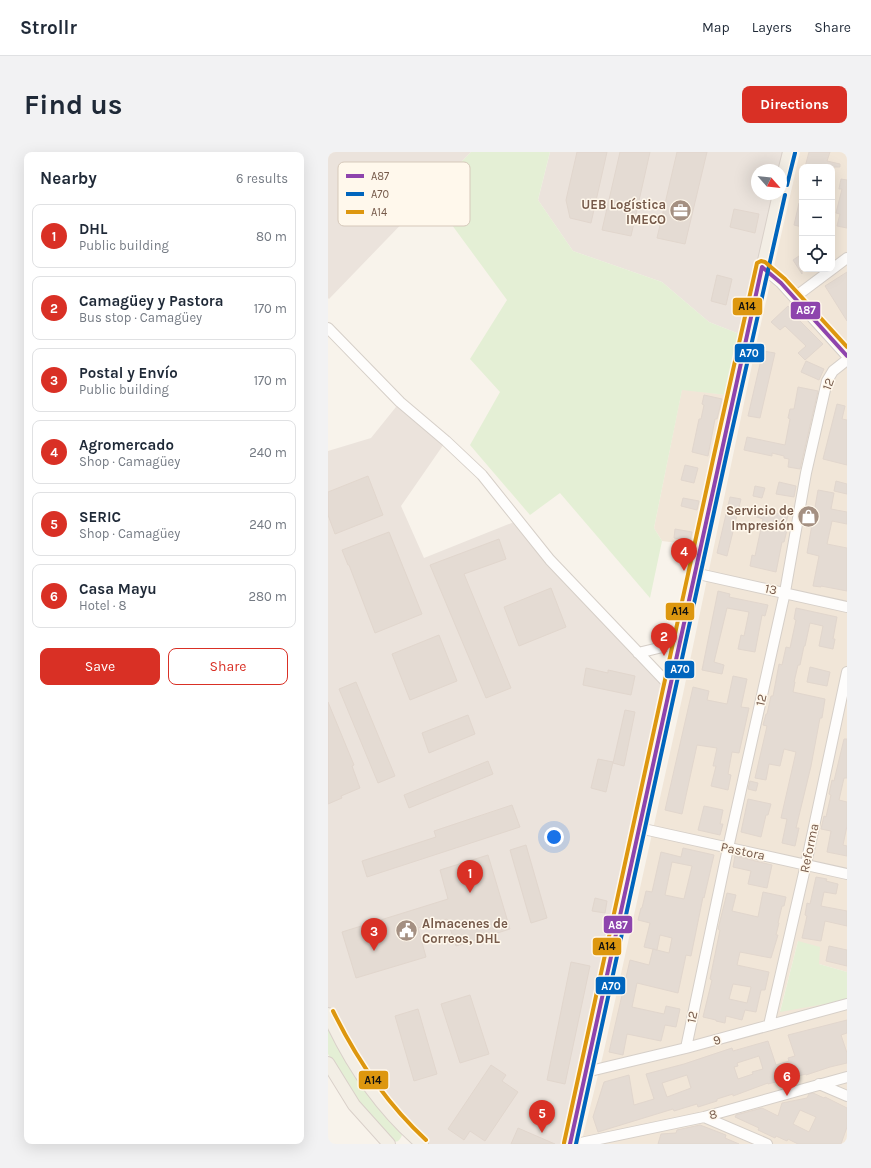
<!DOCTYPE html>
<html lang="en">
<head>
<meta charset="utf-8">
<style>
  body { margin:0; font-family:Karla,sans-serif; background:#f2f2f3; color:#1f2937 }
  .controls { position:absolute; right:12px; top:12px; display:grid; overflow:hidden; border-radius:8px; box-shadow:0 4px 16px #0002 }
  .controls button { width:36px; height:36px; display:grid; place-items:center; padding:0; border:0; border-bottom:1px solid #e0e1e3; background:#fff; color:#1f2937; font:20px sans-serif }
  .compass { position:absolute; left:423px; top:12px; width:36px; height:36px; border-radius:50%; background:#fff; box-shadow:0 4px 16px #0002; rotate:117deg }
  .you { position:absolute; left:226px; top:685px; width:14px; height:14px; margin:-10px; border:3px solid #fff; border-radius:50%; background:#1a73e8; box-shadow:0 0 0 6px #1a73e833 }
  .badge { display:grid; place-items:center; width:26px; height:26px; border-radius:50%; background:#d93025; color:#fff; font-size:13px; font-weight:700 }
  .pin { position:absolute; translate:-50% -33px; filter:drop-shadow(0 1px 2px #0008) }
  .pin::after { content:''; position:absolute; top:21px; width:14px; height:12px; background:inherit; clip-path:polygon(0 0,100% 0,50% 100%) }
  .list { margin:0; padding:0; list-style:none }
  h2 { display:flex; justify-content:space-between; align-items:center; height:52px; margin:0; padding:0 16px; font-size:17px }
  h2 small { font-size:13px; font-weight:400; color:#747a83 }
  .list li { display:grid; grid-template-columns:26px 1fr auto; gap:12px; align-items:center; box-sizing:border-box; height:64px; margin:0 8px 8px; padding:0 8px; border:1px solid #e0e1e3; border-radius:8px }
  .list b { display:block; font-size:15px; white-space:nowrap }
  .list p { margin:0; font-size:13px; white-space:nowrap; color:#747a83 }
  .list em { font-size:13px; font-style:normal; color:#747a83 }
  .actions { display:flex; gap:8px; padding:12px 16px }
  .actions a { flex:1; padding:9px 0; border:1px solid #d93025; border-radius:8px; text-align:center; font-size:14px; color:#d93025 }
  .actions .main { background:#d93025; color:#fff }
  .icon { flex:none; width:22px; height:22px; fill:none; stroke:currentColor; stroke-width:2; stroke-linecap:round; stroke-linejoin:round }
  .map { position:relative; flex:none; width:519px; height:992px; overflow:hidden; border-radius:8px }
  header { display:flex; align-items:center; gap:24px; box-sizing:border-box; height:56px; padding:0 20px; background:#fff; border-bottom:1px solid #e0e1e3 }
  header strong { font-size:19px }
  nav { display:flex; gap:22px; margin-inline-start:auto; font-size:14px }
  .intro { display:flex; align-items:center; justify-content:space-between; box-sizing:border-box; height:96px; padding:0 24px }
  h1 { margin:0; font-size:28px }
  .button { padding:10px 18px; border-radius:8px; background:#d93025; color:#fff; font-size:14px; font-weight:700 }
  main { display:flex; gap:24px; padding:0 24px }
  aside { flex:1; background:#fff; border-radius:8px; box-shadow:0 4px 16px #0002 }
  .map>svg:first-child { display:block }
</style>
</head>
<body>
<header>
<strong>Strollr</strong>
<nav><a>Map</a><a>Layers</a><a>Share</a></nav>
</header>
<div class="intro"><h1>Find us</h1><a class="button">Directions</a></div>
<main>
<aside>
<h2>Nearby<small>6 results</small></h2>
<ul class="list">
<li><span class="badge">1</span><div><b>DHL</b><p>Public building</p></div><em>80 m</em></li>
<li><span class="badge">2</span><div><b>Camagüey y Pastora</b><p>Bus stop · Camagüey</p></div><em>170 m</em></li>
<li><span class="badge">3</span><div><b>Postal y Envío</b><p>Public building</p></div><em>170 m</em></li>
<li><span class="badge">4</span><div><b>Agromercado</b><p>Shop · Camagüey</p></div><em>240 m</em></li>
<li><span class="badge">5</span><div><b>SERIC</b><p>Shop · Camagüey</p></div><em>240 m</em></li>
<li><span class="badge">6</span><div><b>Casa Mayu</b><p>Hotel · 8</p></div><em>280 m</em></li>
</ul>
<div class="actions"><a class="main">Save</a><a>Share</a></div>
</aside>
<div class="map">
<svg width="519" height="992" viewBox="0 0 519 992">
  <rect width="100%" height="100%" fill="#f8f3eb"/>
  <!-- residential -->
  <path fill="#f1e6d8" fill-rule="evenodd" d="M472,0H519V820L491,812L470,789L452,859L519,848V992H253L275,903L355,542L429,189ZM474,15H504V117H474Z
    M354,237L399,243L366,393L334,389L326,376Z"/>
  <!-- industrial -->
  <path fill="#ebe3dc" d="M0,0H143L1,147L0,146Z
    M222,0H456L451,18H429V42H446L414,183L381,170L334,130L245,99L210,48Z
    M72,250L118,289L73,354L96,406L191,368L342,534L242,992H94L61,958L0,862V299L43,286Z"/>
  <!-- green -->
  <path fill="#e4efd5" d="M143,0H222L210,48L245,99L334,130L381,170L414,183L399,243L354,238L326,376L334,389L322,446L232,341L202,363L142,293L172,240L142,207L179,148L102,43Z
    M470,789L492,795L491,812L519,820V848L452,860Z
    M0,874L52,956L74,983C72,988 70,991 64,989L22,940L0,902Z"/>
  <!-- building -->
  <path fill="#e4dbd3" stroke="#e1d6cd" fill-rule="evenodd" d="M249,0H279L263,71L242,66L238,48Z
    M292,0H322L303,84L274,78Z
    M349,0H379L357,92L329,86Z
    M481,0H502L499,9L512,12V15H477Z
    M513,27L519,28V76L509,74L512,62L508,61L514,37H511Z
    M471,51L474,52V75L466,73Z
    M406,57L431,62L427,81L402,75Z
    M474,102V122L465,108Z
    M519,120V169L497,134Z
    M389,123L404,127L398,153L383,149Z
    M460,154L468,163L467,164L495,192L477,208L470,201L478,194L457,174L452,178L443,170Z
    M435,199L447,201L432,266L420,264Z
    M478,209L496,217L491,228L473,220Z
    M470,235L490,239L472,317L460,315L461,307L456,306V304L444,301V304L416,298L419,285L457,293L462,267L460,266L462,257H466Z
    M376,243L394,247L389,267H387L380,304L364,300L371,267H373L376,253L374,252Z
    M509,252L517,254L514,267L519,268V313L495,307Z
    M357,313L370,316L366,331L353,328Z
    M40,324L55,363L7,382L0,363V340Z
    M508,329L519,332V342L506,339Z
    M451,330L468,334L466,345L448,342Z
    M427,334L437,336L434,346L425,344Z
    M490,338L506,341L503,357L519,360V372L504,369L499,392L519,396V439L493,434V435L485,434L491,404L479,401Z
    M402,345L413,347L399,404L389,401Z
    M355,346L371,349L369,358L353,354Z
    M428,356L460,364L456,377L459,378L456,390H454L448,420L422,414L424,403L427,404L435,367L426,364Z
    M347,377L364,380L362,389L346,386Z
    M61,380L94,462L47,481L21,413H20L14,398Z
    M171,387L178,407L136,422L183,536L158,546L102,413Z
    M223,436L238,475L191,494L176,455Z
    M390,439L402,442L401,445L440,453L437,464L434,463L427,500L410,497L413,483L416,484L421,460L399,456L386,510L396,513L394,522L374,518Z
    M468,456L509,465L505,487H507L505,497L491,494L495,474L482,471L477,494H476L472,513H470L466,530H467L465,540L497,547L494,566H492L483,614L468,676H471L467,694L454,691L459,667L453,666L468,600L456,597L452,614L441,612L438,628L427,626L439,574L435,573L438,562H439L443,544H445L451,512L454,513L458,495L462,496L468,468L466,467Z
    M111,483L129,529L82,548L64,502Z
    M482,515L502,520L499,534L479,530Z
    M258,516L280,521V518L307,524L303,543L255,533Z
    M405,524L419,527L413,555L421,556L411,601L404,600L400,622L403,623L400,638L383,634L388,614H385L389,596L369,593L354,662L337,658L365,535L381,539L379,548L399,552Z
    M28,530L67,624L50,631L11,537Z
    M0,550L26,613L24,614L32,636L13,644L14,646L0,652Z
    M297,558L307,560L296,614L285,611Z
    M140,563L147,582L101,601L94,581Z
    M516,587H519V626H516L511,648L519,650V674L515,693L519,694V704L499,700L503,679L493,677L496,664L498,665L503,643L501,642L504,628L506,629Z
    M270,607L285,610L278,640L263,636Z
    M160,609L165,622L81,656L76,643Z
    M422,629L430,631L428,639L420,637Z
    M420,647L443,652L440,663H438L433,685L413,680Z
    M184,653L192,675L39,725L34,709L108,685L106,679Z
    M376,654L395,658L392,672H395L392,683L370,678Z
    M198,693L219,766L203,771L182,698Z
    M355,696L386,703L376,746L375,745L363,804L358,803L350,841L309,831L304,855L336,862L338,854L352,857L348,875L337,873L333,889L299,882L295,903L281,900L302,808L321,813L325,797L341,801L344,786L332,783L329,798L316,795L322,771L310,768L313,756H314L318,739L324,740L333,700L353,705ZM344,710L364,714L356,747L337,743Z
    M160,703L182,777L128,794L119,767L90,776L98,805L28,826L14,780L120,747L112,718Z
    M407,704L444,713L439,736L420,732L423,719L405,715Z
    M488,725L499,727L498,729L510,732L508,742L496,740L493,754L519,759V774L497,769L493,789L474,786L479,764L477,763L479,751L482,752Z
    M435,740L458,745L456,754H454L450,771H451L448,783H450L443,806L412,800L409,813L441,820L437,838H433L428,860L417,858L414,868L398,864L397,871L388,869V868L375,865L384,828L382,827L392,778L390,777L399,741L408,743L404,759L430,765ZM405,832L423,835L419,851L401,847Z
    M267,746L279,749L277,761L264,759Z
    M501,794L519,798V814L498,809Z
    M243,810L262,814L237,932L219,928Z
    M142,843L161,902L132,911L113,852Z
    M90,857L109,922L86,929L67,864Z
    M519,868V881L513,883L519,901V911L502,915L478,923V922L440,932V931L405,944V942L389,947V949L370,955L369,952L346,959L345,957L270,980L265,965L276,930L301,923L306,953L326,947L318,922L356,912L404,896L405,899L440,889L448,913L461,909L460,906L467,904L460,883ZM431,904L435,917L424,920L425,922L410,927L406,915L410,914L409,911ZM359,923L363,936L339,945L334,931Z
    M163,913L178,923L174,929L190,940L157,989L142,979L136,988L120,977Z
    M485,941L496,946L497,945L519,956V975L513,992H470L460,987L459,989L448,984L447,986L430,978L431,976L407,965L408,963L434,956L450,964L454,951L479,946L481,942ZM472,958L488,965L481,980L465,972Z
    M372,973L398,983L397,986L411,992H330L333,982L348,981L349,978Z
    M190,976L227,992H183Z"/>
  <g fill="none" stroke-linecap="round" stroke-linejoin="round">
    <defs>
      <path id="minor" d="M434,115L453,131L519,204
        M467,145L519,106
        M0,176L72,250L118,289L154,323L222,408L342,534
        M366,421L519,455
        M310,501L351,491
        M311,676L519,722
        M441,873L478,712L519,520
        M358,896L400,696L457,440L478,321L499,229L505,219L519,208
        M258,920L358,896L519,852
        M491,932L519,944
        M376,965L439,992
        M248,992L376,965L519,925"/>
      <path id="major" d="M453,32L461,0
        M0,862C22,911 53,957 94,992
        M0,911L26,953L61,992
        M242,992L392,304L451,42"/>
    </defs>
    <!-- minor casing -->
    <use href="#minor" stroke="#d6cfc8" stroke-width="12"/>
    <!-- major casing -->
    <use href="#major" stroke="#d9d0c9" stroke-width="14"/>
    <!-- minor -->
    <use href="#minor" stroke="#fefdfc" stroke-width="10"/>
    <!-- major -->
    <use href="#major" stroke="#f3eee5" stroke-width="12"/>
    <defs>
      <path id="bus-1" d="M434,115L453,131L519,204
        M242,992L434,115"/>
      <path id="bus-2" d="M459,33L467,1
        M248,992L398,305L457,43"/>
      <path id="bus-3" d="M5,859C29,908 58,951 98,988
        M236,991L386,303L429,111L433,109L437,110L457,127L519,195"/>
    </defs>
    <!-- bus-1 casing -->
    <use href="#bus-1" stroke="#fff8ec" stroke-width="7"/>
    <!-- bus-2 casing -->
    <use href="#bus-2" stroke="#fff8ec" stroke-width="7"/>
    <!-- bus-3 casing -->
    <use href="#bus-3" stroke="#fff8ec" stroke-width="7"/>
    <!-- bus-1 -->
    <use href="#bus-1" stroke="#8e44ad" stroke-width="4"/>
    <!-- bus-2 -->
    <use href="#bus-2" stroke="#0065bd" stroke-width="4"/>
    <!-- bus-3 -->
    <use href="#bus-3" stroke="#dd970f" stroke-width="4"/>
  </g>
  <!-- icons -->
  <defs>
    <symbol id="office-disc" viewBox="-11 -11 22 22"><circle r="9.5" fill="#a49082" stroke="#fff8ec"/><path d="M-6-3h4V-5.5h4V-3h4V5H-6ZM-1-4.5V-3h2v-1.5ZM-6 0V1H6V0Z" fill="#fff"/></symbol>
    <symbol id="shop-disc" viewBox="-11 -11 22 22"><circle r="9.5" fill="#a49082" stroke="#fff8ec"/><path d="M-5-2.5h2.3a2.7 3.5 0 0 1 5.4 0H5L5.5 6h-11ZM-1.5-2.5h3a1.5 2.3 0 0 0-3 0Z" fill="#fff"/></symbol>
    <symbol id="civic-disc" viewBox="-11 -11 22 22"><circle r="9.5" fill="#a49082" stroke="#fff8ec"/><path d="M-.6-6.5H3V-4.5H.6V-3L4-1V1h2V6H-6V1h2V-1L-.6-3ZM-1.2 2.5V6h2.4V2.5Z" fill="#fff"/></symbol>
  </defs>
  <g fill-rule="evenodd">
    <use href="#office-disc" x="340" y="46" width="25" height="25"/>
    <use href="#shop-disc" x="468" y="352" width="25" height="25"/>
    <use href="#civic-disc" x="66" y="766" width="25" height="25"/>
  </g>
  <g text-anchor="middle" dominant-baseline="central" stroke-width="3" stroke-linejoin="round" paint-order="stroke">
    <!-- poi labels -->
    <g font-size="13" font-weight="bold" fill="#765a4a" stroke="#fff8ec" text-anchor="end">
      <text x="338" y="52">UEB Logística<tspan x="338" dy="15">IMECO</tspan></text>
      <text x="466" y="358">Servicio de<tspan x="466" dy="15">Impresión</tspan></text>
      <text x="94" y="771" text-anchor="start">Almacenes de<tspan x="94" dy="15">Correos, DHL</tspan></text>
    </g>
    <!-- street labels -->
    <g font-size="13" fill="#765a4a" stroke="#fff8ec">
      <text transform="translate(500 232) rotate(-70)">12</text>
      <text transform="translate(443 437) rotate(12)">13</text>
      <text transform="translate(433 548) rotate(-77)">12</text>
      <text transform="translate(481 696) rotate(-78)">Reforma</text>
      <text transform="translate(415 699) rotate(12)">Pastora</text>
      <text transform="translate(364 865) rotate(-78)">12</text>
      <text transform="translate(389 888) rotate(-16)">9</text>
      <text transform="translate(385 962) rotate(-15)">8</text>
    </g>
  </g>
  <!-- legend -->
  <rect x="10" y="10" width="132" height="64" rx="6" fill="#fff8ec" stroke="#d6c9bb" stroke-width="1"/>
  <rect x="18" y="22" width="18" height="4" fill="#8e44ad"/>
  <rect x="18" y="40" width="18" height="4" fill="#0065bd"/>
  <rect x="18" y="58" width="18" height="4" fill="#dd970f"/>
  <g font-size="11" fill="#765a4a">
    <text x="43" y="28">A87</text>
    <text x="43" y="46">A70</text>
    <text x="43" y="64">A14</text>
  </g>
  <g stroke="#fff8ec" stroke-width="1.5">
    <rect x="404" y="145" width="31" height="19" rx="4" fill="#dd970f"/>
    <rect x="462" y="149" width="31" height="19" rx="4" fill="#8e44ad"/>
    <rect x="406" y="191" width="31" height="20" rx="4" fill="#0065bd"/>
    <rect x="337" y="450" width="30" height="19" rx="4" fill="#dd970f"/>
    <rect x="336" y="508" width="31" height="19" rx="4" fill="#0065bd"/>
    <rect x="275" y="763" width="30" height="19" rx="4" fill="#8e44ad"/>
    <rect x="264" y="785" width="30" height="19" rx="4" fill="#dd970f"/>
    <rect x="267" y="824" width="31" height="19" rx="4" fill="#0065bd"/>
    <rect x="30" y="918" width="31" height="20" rx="4" fill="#dd970f"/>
  </g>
  <g font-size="11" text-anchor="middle" font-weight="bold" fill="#fff">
    <text x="478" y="162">A87</text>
    <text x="421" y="205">A70</text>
    <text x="352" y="521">A70</text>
    <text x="290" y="777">A87</text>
    <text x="283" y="838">A70</text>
  </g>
  <g font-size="11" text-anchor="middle" font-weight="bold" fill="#111">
    <text x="419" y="158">A14</text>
    <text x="352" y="463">A14</text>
    <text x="279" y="798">A14</text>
    <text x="45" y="932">A14</text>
  </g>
</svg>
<div class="controls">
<button>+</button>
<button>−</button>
<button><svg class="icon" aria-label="locate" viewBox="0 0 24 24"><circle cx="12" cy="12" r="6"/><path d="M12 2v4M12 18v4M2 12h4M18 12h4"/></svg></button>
</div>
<svg class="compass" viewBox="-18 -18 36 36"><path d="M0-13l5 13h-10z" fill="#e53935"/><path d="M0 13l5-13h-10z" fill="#747a83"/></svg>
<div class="you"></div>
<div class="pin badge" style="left:142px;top:741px">1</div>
<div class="pin badge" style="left:336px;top:504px">2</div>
<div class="pin badge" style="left:46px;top:799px">3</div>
<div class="pin badge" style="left:356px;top:419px">4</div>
<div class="pin badge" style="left:214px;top:981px">5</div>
<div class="pin badge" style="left:459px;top:944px">6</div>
</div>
</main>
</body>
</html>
